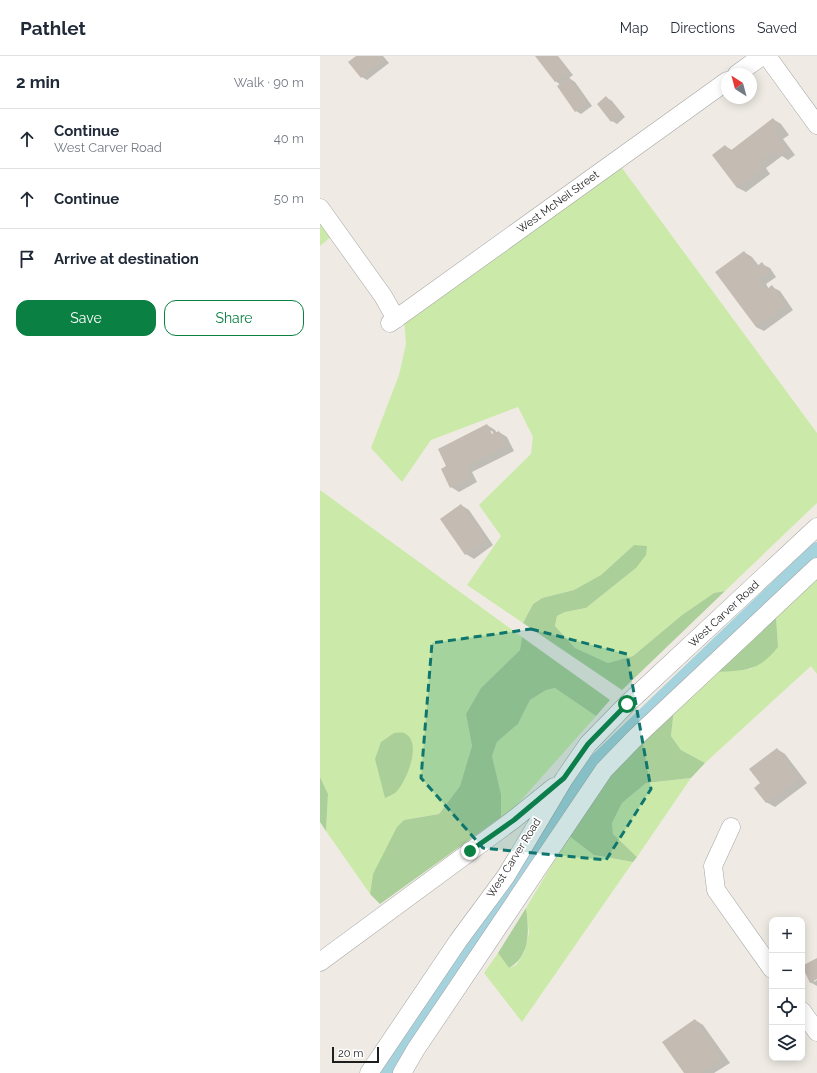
<!DOCTYPE html>
<html lang="en">
<head>
<meta charset="utf-8">
<style>
  body { margin:0; font-family:Raleway,sans-serif; background:#f2f2f3; color:#1f2937 }
  .controls { position:absolute; right:12px; bottom:12px; display:grid; overflow:hidden; border-radius:8px; box-shadow:0 2px 10px #0003 }
  .controls button { width:36px; height:36px; display:grid; place-items:center; padding:0; border:0; border-bottom:1px solid #e0e1e3; background:#fff; color:#1f2937; font:20px sans-serif }
  .compass { position:absolute; left:401px; top:12px; width:36px; height:36px; border-radius:50%; background:#fff; box-shadow:0 2px 10px #0003; rotate:324deg }
  .scale { position:absolute; left:12px; bottom:10px; width:47px; box-sizing:border-box; padding-left:4px; border:2px solid #1e1e1e; border-top:0; font-size:11px; line-height:14px; white-space:nowrap; color:#1e1e1e; -webkit-text-stroke:3px #fff; paint-order:stroke }
  .stop { position:absolute; width:12px; height:12px; margin:-9px; border:3px solid #0b8043; border-radius:50%; background:#fff }
  .stop.end { background:#0b8043; border-color:#fff; box-shadow:0 1px 4px #0008 }
  .list { margin:0; padding:0; list-style:none }
  h2 { display:flex; justify-content:space-between; align-items:center; height:52px; margin:0; padding:0 16px; font-size:17px }
  h2 small { font-size:13px; font-weight:400; color:#747a83 }
  .list li { display:grid; grid-template-columns:26px 1fr auto; gap:12px; align-items:center; box-sizing:border-box; height:60px; padding:0 16px; border-top:1px solid #e0e1e3 }
  .list b { display:block; font-size:15px; white-space:nowrap }
  .list p { margin:0; font-size:13px; white-space:nowrap; color:#747a83 }
  .list em { font-size:13px; font-style:normal; color:#747a83 }
  .actions { display:flex; gap:8px; padding:12px 16px }
  .actions a { flex:1; padding:9px 0; border:1px solid #0b8043; border-radius:12px; text-align:center; font-size:14px; color:#0b8043 }
  .actions .main { background:#0b8043; color:#fff }
  .icon { flex:none; width:22px; height:22px; fill:none; stroke:currentColor; stroke-width:2; stroke-linecap:round; stroke-linejoin:round }
  .map { position:relative; flex:none; width:497px; height:1017px; overflow:hidden }
  header { display:flex; align-items:center; gap:24px; box-sizing:border-box; height:56px; padding:0 20px; background:#fff; border-bottom:1px solid #e0e1e3 }
  header strong { font-size:19px }
  nav { display:flex; gap:22px; margin-inline-start:auto; font-size:14px }
  main { display:flex }
  aside { flex:1; background:#fff }
  .map>svg:first-child { display:block }
</style>
</head>
<body>
<header>
<strong>Pathlet</strong>
<nav><a>Map</a><a>Directions</a><a>Saved</a></nav>
</header>
<main>
<aside>
<h2>2 min<small>Walk · 90 m</small></h2>
<ul class="list">
<li><svg class="icon" aria-label="ahead" viewBox="0 0 24 24"><path d="M12 20V5M6 11l6-6 6 6"/></svg><div><b>Continue</b><p>West Carver Road</p></div><em>40 m</em></li>
<li><svg class="icon" aria-label="ahead" viewBox="0 0 24 24"><path d="M12 20V5M6 11l6-6 6 6"/></svg><div><b>Continue</b></div><em>50 m</em></li>
<li><svg class="icon" aria-label="arrive" viewBox="0 0 24 24"><path d="M6 21V4h12l-3 4 3 4H6"/></svg><div><b>Arrive at destination</b></div></li>
</ul>
<div class="actions"><a class="main">Save</a><a>Share</a></div>
</aside>
<div class="map">
<svg width="497" height="1017" viewBox="0 0 497 1017">
  <rect width="100%" height="100%" fill="#efebe4"/>
  <!-- grass -->
  <path fill="#cbeaa9" d="M302,112L497,377V447L405,535L394,537L362,559L313,600L288,607L255,592L235,570L237,560L245,556L266,552L316,512L314,489L281,519L254,534L222,542L213,548L203,567L147,529L181,480L159,449L211,398L213,381L198,351L111,384L82,426L51,392L79,319L86,288L84,262Z
    M0,163L12,180L0,190Z
    M0,434L202,581L200,594L161,632L146,658L152,690L140,730L119,758L84,764L53,818L50,838L6,775L8,738L0,721Z
    M497,522V618L491,610L385,707L361,694L351,680L354,653L395,616L431,613L458,591L456,561Z
    M235,632L276,660L195,751L181,761V738L172,700L177,686L198,668L210,644L226,634Z
    M371,722L317,801L293,778L292,767L302,747L326,727Z
    M249,780L274,799L313,806L202,966L164,917L178,897L189,912L196,909L204,897L209,877L206,852Z"/>
  <!-- forest -->
  <path fill="#aacf98" d="M314,489L327,490L326,499L316,512L266,552L245,556L237,560L235,570L255,592L288,607L313,600L362,559L394,537L405,535L302,634L203,567L213,548L222,542L254,534L281,519Z
    M456,561L458,591C438,616 425,614 395,616Z
    M202,581L290,644L276,660L235,632L226,634L210,644L198,668L177,686L172,700L181,738V761L60,848L50,838L53,818L77,771L84,764L119,758L140,730L152,690L146,658L161,632L200,594Z
    M354,653L351,680L361,694L385,707L371,722L326,727L302,747L292,767L293,778L317,801L313,806L274,799L249,780L290,719Z
    M74,677C77,677 81,676 84,677C103,685 87,723 78,734C75,738 69,740 65,742L55,703L61,686Z
    M0,721L8,738L6,775L0,766Z
    M206,852C209,874 211,900 189,912L178,897Z"/>
  <!-- shadow -->
  <path fill="#0003" fill-rule="evenodd" d="M38,0H63L69,7L47,24L42,21Z
    M217,0H238L253,19L249,22L255,26L272,50L261,58L256,55L241,29L235,25Z
    M287,42L292,45L305,61L297,68L292,65Z
    M453,63L461,68L469,79L463,83L475,99L468,104L462,100L446,112L450,118L426,136L418,132L393,99L405,90L412,94Z
    M424,196L432,201L439,210L442,208L450,212L456,221L446,228L449,233L452,231L460,235L473,254L444,275L436,271Z
    M167,369L175,374L177,377L179,376L187,381L194,395L152,416L157,426L139,436L131,431L127,410ZM169,375H172L176,382L174,383Z
    M141,449L149,454L173,489L154,503L146,498Z
    M457,693L465,698L487,727L455,751L446,746Z
    M497,903V922L494,924V926L497,924V930L490,926Z
    M375,964L383,969L410,1007L394,1017H365Z"/>
  <g fill="none" stroke-linecap="round" stroke-linejoin="round">
    <!-- canal -->
    <path stroke="#a4d2dd" stroke-width="16" d="M68,1017L213,803L270,712L497,494"/>
  </g>
  <!-- building -->
  <path fill="#c4bbb3" d="M36,0H61L64,4L41,22L28,6Z
    M215,0H236L248,16L235,26Z
    M249,21L267,47L255,56L237,30Z
    M286,40L301,58L291,66L277,48Z
    M453,62L461,74L455,78L467,94L460,100L455,94L438,107L443,113L417,132L392,99L405,89L410,95Z
    M424,195L436,211L442,206L449,216L438,223L446,234L452,229L466,249L436,271L395,216Z
    M167,368L172,378L179,375L187,390L145,412L150,422L130,432L121,413L126,410L118,393Z
    M141,448L166,484L145,499L120,463Z
    M457,692L479,722L446,747L434,732L440,727L429,713Z
    M497,902V923L490,927L482,910Z
    M375,963L402,1002L382,1017H364L342,986Z"/>
  <g fill="none" stroke-linecap="round" stroke-linejoin="round">
    <defs>
      <path id="minor" d="M447,0L497,69
        M417,18L442,0
        M0,152L63,240L76,263
        M70,267L407,25
        M411,771L393,810L396,834L452,913
        M0,906L193,764L234,731
        M482,955L497,976
        M49,1017L138,885L186,820L244,723L268,688L307,648L497,471
        M82,1017L96,993L284,714L316,681L497,511"/>
    </defs>
    <!-- minor casing -->
    <use href="#minor" stroke="#a5a5a5" stroke-width="19"/>
    <!-- minor -->
    <use href="#minor" stroke="#fff" stroke-width="18"/>
  </g>
  <g fill="none" stroke-linecap="round" stroke-linejoin="round">
    <!-- route -->
    <path stroke="#0b8043" stroke-width="5" d="M150,795L194,764L244,722L268,688L307,648"/>
  </g>
  <!-- marked area -->
  <path fill="#0f766e" fill-opacity="0.2" stroke="#0f766e" stroke-width="3" stroke-dasharray="8 5" stroke-linejoin="round" d="M211,573L307,598L331,733L286,804L163,792L101,722L112,587Z"/>
  <g text-anchor="middle" dominant-baseline="central" stroke-width="3.5" stroke-linejoin="round" paint-order="stroke">
    <!-- street labels -->
    <g font-size="11" fill="#1e1e1e" stroke="#fff">
      <text transform="translate(238 146) rotate(-36)">West McNeil Street</text>
      <text transform="translate(404 558) rotate(-43)">West Carver Road</text>
      <text transform="translate(194 802) rotate(-58)">West Carver Road</text>
    </g>
  </g>
</svg>
<div class="controls">
<button>+</button>
<button>−</button>
<button><svg class="icon" aria-label="locate" viewBox="0 0 24 24"><circle cx="12" cy="12" r="6"/><path d="M12 2v4M12 18v4M2 12h4M18 12h4"/></svg></button>
<button><svg class="icon" aria-label="layers" viewBox="0 0 24 24"><path d="M12 4l9 5-9 5-9-5zM3 14l9 5 9-5"/></svg></button>
</div>
<svg class="compass" viewBox="-18 -18 36 36"><path d="M0-13l5 13h-10z" fill="#e53935"/><path d="M0 13l5-13h-10z" fill="#747a83"/></svg>
<div class="scale">20 m</div>
<div class="stop" style="left:307px;top:648px"></div>
<div class="stop end" style="left:150px;top:795px"></div>
</div>
</main>
</body>
</html>
